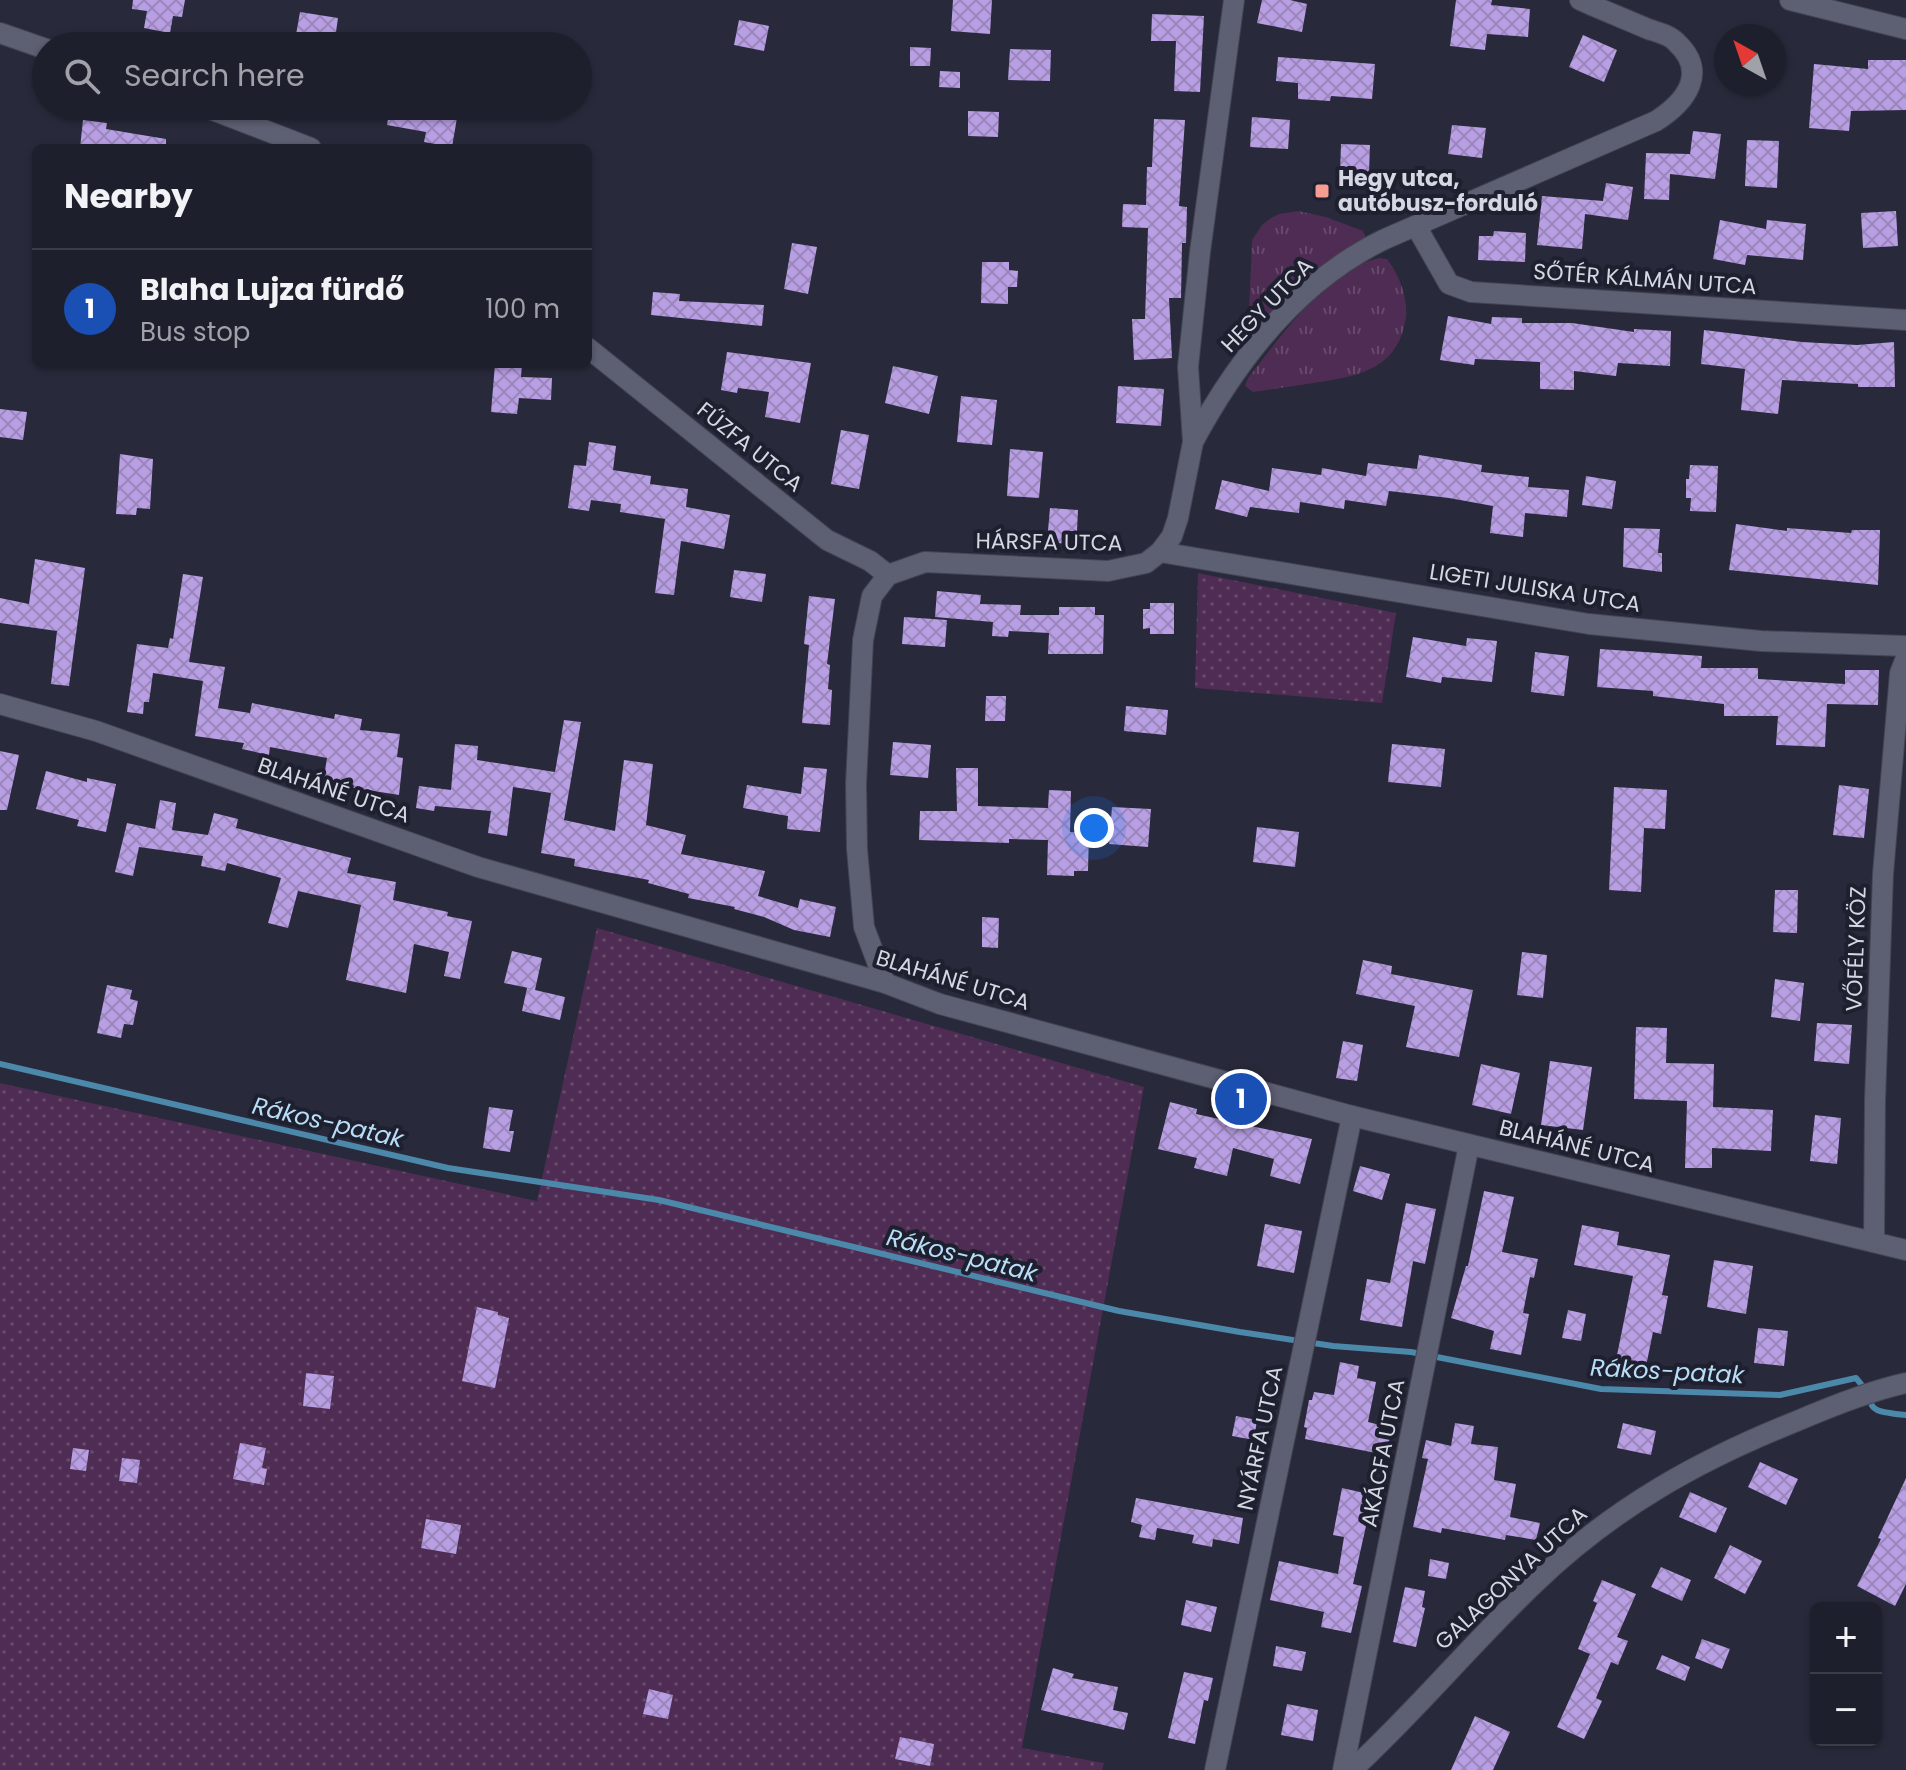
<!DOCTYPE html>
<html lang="en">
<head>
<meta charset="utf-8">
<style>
  body { margin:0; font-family:Poppins,sans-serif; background:#2b2c38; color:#f1f3f6 }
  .controls { position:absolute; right:24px; bottom:24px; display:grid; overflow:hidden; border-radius:12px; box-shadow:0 2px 6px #0004 }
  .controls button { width:72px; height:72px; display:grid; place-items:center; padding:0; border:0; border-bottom:2px solid #3c3d48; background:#1e1f2c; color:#f1f3f6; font:40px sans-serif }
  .compass { position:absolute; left:1714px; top:24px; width:72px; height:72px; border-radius:50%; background:#1e1f2c; box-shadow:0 2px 6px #0004; rotate:320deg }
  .you { position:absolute; left:1094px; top:828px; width:28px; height:28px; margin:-20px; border:6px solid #fff; border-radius:50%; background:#1a73e8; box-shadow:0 0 0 12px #1a73e833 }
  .badge { display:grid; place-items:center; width:52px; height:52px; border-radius:50%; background:#bca0f2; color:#fff; font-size:26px; font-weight:700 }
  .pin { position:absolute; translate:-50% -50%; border:4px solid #fff; box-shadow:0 2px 8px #0006 }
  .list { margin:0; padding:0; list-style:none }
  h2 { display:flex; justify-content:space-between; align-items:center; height:104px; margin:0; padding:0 32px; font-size:34px }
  h2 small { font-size:26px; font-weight:400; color:#a1a2a9 }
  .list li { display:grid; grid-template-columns:52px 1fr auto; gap:24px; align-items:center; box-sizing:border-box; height:120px; padding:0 32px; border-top:2px solid #3c3d48 }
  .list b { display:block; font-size:30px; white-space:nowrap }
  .list p { margin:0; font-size:26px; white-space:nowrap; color:#a1a2a9 }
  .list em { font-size:26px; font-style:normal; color:#a1a2a9 }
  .icon { flex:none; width:44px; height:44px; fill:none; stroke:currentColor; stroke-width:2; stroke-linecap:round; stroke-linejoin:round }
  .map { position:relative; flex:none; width:1906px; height:1770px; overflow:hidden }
  .search { position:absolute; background:#1e1f2c; box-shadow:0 2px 6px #0004; left:32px; top:32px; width:560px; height:88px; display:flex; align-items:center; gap:20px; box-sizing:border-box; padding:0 28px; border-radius:44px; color:#a1a2a9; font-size:30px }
  .panel { position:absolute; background:#1e1f2c; box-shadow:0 2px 6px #0004; left:32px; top:144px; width:560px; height:224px; border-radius:12px }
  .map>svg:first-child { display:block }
</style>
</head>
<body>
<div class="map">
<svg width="1906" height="1770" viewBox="0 0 1906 1770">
  <defs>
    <pattern id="grass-tufts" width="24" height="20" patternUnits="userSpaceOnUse" patternTransform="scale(2)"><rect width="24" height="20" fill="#4e2c53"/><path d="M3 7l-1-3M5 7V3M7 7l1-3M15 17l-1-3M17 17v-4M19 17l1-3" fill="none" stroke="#674a6b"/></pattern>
    <pattern id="park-dots" width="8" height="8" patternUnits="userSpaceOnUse" patternTransform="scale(2)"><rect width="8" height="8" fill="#4e2c53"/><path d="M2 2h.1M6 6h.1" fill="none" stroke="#674a6b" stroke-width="1.8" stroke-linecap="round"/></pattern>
    <pattern id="building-cross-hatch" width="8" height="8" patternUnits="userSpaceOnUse" patternTransform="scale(2)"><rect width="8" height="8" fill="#b89ee3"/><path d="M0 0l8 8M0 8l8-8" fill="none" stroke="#9a86bb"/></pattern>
  </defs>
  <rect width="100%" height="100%" fill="#28293a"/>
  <!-- grass -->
  <path fill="url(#grass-tufts)" d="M1298,211L1326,217L1363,231L1367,240L1251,337L1248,335L1252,240L1262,225L1271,218L1279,214Z
    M1380,258L1387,259C1399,274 1408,298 1406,317C1398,370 1359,376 1314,383C1294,386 1273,389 1253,392L1245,386L1248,378C1278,340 1329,266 1380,258Z"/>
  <!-- park -->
  <path fill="url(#park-dots)" d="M1198,573L1396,613L1382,703L1195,688Z
    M597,928L1144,1087L1022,1748L1104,1763L1102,1770H0V1083L537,1201Z"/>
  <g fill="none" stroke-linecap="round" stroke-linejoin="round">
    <!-- stream -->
    <path stroke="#4b88aa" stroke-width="6" d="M0,1064L448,1168L659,1200L1119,1311L1240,1332L1333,1346L1411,1352L1601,1389L1780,1395L1856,1378C1882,1407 1856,1410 1906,1415"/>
  </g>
  <!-- building -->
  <path fill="url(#building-cross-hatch)" d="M133,0H185L182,17L173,16L170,33L144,28L147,11L132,9Z
    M953,0H992L990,34L951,31Z
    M1262,0H1290L1307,4L1302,32L1257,23Z
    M1456,0H1492L1491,5L1530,9L1528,37L1487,34L1485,50L1450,46Z
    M300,12L338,18L334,46H294Z
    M1152,14L1204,16L1200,92L1174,91L1176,41H1151Z
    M739,20L769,26L764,51L734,45Z
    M1583,35L1617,50L1604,82L1569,67Z
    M910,47L931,48L930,66H910Z
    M1010,49L1051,50L1050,81L1008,80Z
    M1278,57L1375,64L1372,99L1331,96L1330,101L1298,99V83L1276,81Z
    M1868,60H1906V110L1851,111L1849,131L1809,128L1814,64L1868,69Z
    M940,71L960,72V88L939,87Z
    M390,106H459L452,147L424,142L426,132L387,125Z
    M968,111L999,112L998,137L968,136Z
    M1252,117L1290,120L1288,149L1250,147Z
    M1154,119L1185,120L1179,206L1187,207L1186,243H1182L1181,298H1169L1172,358L1134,360L1132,319H1145L1148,228L1122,227L1123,204L1146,205L1147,167H1152Z
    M83,120L107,123L106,129L166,139V148H80Z
    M1452,125L1486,128L1482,158L1448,154Z
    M1693,131L1721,134L1715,179L1670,174L1669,200L1644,199L1646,153L1690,154Z
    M1747,140L1779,141L1777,188L1745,186Z
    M1341,144L1370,145L1369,173H1340Z
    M1606,183L1633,187L1628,220L1585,214L1582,249L1537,245L1542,196L1603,201Z
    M1896,211L1898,246L1863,248L1861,213Z
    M1720,220L1766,229L1767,220L1806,224L1803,260L1747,255L1745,265L1713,259Z
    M1494,231L1526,233L1525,262L1478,260L1479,236H1493Z
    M792,243L817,247L808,294L784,289Z
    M982,262H1009V270L1018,271L1017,287H1008V304L981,303Z
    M653,292L680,294L679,301L764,305L762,326L651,315Z
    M1448,316L1491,324L1492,317L1522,318V323H1572L1634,332V329L1671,331L1670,366L1618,363L1616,376L1574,371V390L1540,389V362L1475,359L1474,365L1440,360Z
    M1704,330L1802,342L1857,345L1894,342L1895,387H1858V384L1782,380L1778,414L1741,410L1745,369L1701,364Z
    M727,352L811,363L800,423L765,417L769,392L738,388L737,393L721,390Z
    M495,364H522L521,377L552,378L551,400L519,398L517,414L491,412Z
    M893,366L938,376L929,414L885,403Z
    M1118,386L1164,389L1161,426L1116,423Z
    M961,396L997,400L992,445L957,442Z
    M0,409L27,412L23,440L0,437Z
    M841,430L869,435L859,489L831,484Z
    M589,442L616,446L613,470L651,476L650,484L688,489L686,507L730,515L724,549L681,541L674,595L655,593L665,519L620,512L621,504L591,500L589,511L568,508L574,465L586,466Z
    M1010,449L1043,452L1039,498L1007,496Z
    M120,454L153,459L150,509L137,508L136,515L116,514Z
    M1419,455L1482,465L1481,472L1529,477L1528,487L1569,490L1567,517L1525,513L1523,537L1490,533L1493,506L1449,498L1389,491L1386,506L1345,500L1344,509L1300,502L1299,513L1250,507L1247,517L1215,509L1222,480L1269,491L1272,468L1321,475L1322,468L1366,476L1368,463L1417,469Z
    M1690,465L1718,466L1716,512L1690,511L1691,498H1686V479H1689Z
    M1586,476L1616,481L1612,509L1582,505Z
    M1050,508L1078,510L1077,531H1069L1068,544L1047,542Z
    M1736,524L1787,531V528L1851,533L1852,530H1880L1878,585L1729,570Z
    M1624,528L1660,529L1658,553H1662V572L1623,567Z
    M35,559L85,568L69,686L51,684L57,631L0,623V598L29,604Z
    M734,570L766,574L762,602L730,597Z
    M183,574L203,577L189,662L225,667L218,708L250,713L252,703L334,719L335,714L362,719L360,730L400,734L397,757L403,758L399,795L323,783L327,758L270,747L269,755L242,749L244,743L195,736L203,681L153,673L149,702H144L143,714L127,712L137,644L168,648L170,638L173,639Z
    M937,591L981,595L980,604L1021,605L1020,615H1059V607H1095V615H1104L1103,654H1048L1049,633L1009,631L1008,637L992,636L993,622L935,617Z
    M809,596L835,599L827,664L830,665L828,689L832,690L830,725L802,723L809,645L804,644Z
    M1150,603H1174V634H1150V628L1143,629V609H1150Z
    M904,617L947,620L945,647L902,644Z
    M1413,637L1466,646L1467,638L1497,641L1492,682L1442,677L1441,683L1406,677Z
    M1600,649L1702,656L1701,668H1758V679L1845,684V670H1879L1878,705L1827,704L1825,747L1776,745L1778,716H1724V704L1653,696V691L1597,687Z
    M1535,652L1569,656L1564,696L1531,692Z
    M986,696H1006L1005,721H985Z
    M1126,706L1168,710L1166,735L1124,731Z
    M564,720L581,722L564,820L615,831L624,760L653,764L646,825L686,835L681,854L765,871L758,896L798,908L800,899L836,907L830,937L794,930L764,917L734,909L735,907L688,898L689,894L648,883L649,880L574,866L575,859L541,853L551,793L513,787L507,836L488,833L491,811L435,806L434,811L416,808L419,786L451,790L455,744L478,746L477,760L555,772Z
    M893,742L931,745L928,778L890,775Z
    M1392,744L1445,749L1441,787L1388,782Z
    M0,751L19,755L7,810H0Z
    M804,767L827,769L820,832L787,829L788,816L743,808L747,785L801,794Z
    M956,768H978V806L1048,808L1049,790L1071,791L1070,832L1089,833L1088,871H1074V876L1047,875L1048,840L1009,839V843L919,840L920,811H957Z
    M46,771L87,782V778L116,784L106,832L77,826L79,820L36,809Z
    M1839,785L1869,789L1864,838L1833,835Z
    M1614,787L1667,790L1665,829L1644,828L1641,892L1609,890Z
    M160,800L176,803L172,830L208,835L214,813L238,819L236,828L351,858L347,873L396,882L393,900L448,912L447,916L472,921L460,979L444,976L449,952L414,944L406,993L346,980L361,905L298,891L288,928L268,923L281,878L227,863L225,871L201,866L203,856L139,847L133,876L115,872L127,823L155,829Z
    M1112,807L1151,809L1148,847L1109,844Z
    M1257,827L1299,832L1295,867L1253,862Z
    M1775,890H1798L1797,933L1773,932Z
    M982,917L999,918L998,948L982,947Z
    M512,951L542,958L535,990L565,997L560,1020L522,1011L527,988L533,989L504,983Z
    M1522,952L1547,955L1543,998L1517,995Z
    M1363,960L1392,966L1391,974L1473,990L1459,1057L1406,1047L1415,1006L1356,994Z
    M1775,979L1804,983L1800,1021L1771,1017Z
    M107,985L132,990L130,999L138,1001L133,1025L124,1024L121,1038L97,1033Z
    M1817,1023L1852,1025L1849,1064L1814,1061Z
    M1636,1027L1667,1028L1666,1063L1714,1064L1713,1107L1773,1110L1771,1151L1712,1148V1168H1685L1687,1101L1634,1099Z
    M1343,1041L1363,1045L1357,1081L1336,1078Z
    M1550,1061L1592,1067L1583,1130L1541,1125Z
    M1481,1064L1520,1073L1511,1114L1472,1105Z
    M1170,1102L1197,1109L1196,1114L1312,1139L1300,1184L1270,1176L1274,1159L1233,1148L1227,1176L1194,1168L1197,1158L1158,1149Z
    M489,1107L513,1110L509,1131H514L510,1152L483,1148Z
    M1815,1115L1841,1118L1837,1164L1810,1161Z
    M1360,1166L1390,1174L1382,1200L1353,1191Z
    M1484,1191L1514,1197L1502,1252L1538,1259L1534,1278L1530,1277L1523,1313L1529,1314L1521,1355L1490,1349L1494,1331L1451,1318L1466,1266H1468Z
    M1406,1203L1436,1209L1425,1264L1413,1261L1402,1327L1360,1320L1367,1279L1390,1283Z
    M1265,1224L1302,1231L1294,1273L1257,1266Z
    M1582,1225L1619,1232L1617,1245L1670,1255L1662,1295L1668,1296L1661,1334L1653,1332L1644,1376L1614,1370L1633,1276L1574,1265Z
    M1714,1260L1753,1266L1746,1314L1707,1307Z
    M477,1307L498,1312V1315L509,1318L495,1388L462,1381Z
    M1568,1310L1586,1314L1581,1341L1562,1338Z
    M1758,1328L1788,1331L1784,1366L1754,1363Z
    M1340,1362L1359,1366L1357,1378L1376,1382L1368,1422L1392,1428L1386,1455L1305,1439L1307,1428L1304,1427L1309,1400H1312L1314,1392L1334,1395Z
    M306,1373L334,1376L330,1409L303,1406Z
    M1236,1416L1257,1420L1254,1440L1232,1436Z
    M1455,1423L1474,1426L1471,1444L1498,1447L1494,1480L1516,1484L1510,1517L1540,1523L1536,1540L1506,1535L1505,1540L1442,1528L1441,1533L1413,1527L1428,1459L1422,1458L1426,1440L1451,1446Z
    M1623,1423L1656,1431L1651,1455L1617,1448Z
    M240,1443L266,1448L262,1468L267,1469L264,1485L233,1479Z
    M73,1448L89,1450L86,1471L70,1469Z
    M122,1458L140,1460L137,1483L119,1481Z
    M1760,1462L1798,1479L1786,1505L1748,1487Z
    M1906,1478V1584L1895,1606L1857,1586L1881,1539L1878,1538Z
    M1342,1488L1373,1495L1353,1584L1362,1586L1351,1633L1321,1627L1324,1612L1270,1600L1279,1561L1338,1574L1344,1537L1333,1535Z
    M1690,1492L1727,1508L1716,1533L1679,1517Z
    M1136,1498L1243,1518L1239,1544L1213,1539L1212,1547L1192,1543L1194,1535L1157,1528L1155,1540L1139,1537L1142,1525L1131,1522Z
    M426,1519L461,1525L456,1554L421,1548Z
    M1730,1545L1762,1561L1745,1594L1714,1578Z
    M1430,1559L1449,1563L1446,1579L1428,1576Z
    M1661,1567L1691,1580L1682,1601L1651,1587Z
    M1602,1580L1636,1594L1617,1637L1628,1641L1618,1665L1611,1662L1596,1698L1602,1701L1584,1739L1557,1727L1590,1654L1578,1649L1597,1603L1593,1601Z
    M1405,1587L1425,1591L1422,1607L1425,1608L1416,1647L1393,1642Z
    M1186,1600L1217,1607L1211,1632L1181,1625Z
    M1702,1639L1730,1649L1722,1669L1695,1658Z
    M1276,1646L1306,1652L1302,1671L1273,1666Z
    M1662,1655L1690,1667L1685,1681L1656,1669Z
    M1053,1668L1074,1674L1072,1678L1118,1687L1113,1710L1128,1713L1124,1730L1041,1710Z
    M1184,1672L1213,1678L1208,1701L1204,1700L1195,1744L1168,1738Z
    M649,1689L673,1695L668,1719L643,1714Z
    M1287,1704L1318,1710L1313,1741L1281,1735Z
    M1475,1716L1510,1732L1493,1770H1451Z
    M900,1737L934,1744L930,1766L895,1759Z"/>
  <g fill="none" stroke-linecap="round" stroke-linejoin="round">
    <defs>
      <path id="minor" d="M1790,0L1906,29
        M0,33L46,49
        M202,106L311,148
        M1416,226L1449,284L1471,292L1906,320
        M588,348L827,540L870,561L888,575
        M1193,442C1237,360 1299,280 1385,239L1656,121C1686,102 1709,72 1676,42C1670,35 1657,32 1648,29C1625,19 1602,10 1580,0
        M1160,552L1589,624L1761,641L1906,646
        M0,704L96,731L478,867L885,983
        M885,983L864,927L857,849L856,784L863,640L872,596L888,575L925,562L1108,571L1146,563L1160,552L1172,536L1178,518L1193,442L1188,367L1200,252L1234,0
        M1874,1242L1875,1100L1883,874L1900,673L1906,658
        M1215,1770L1352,1116
        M1343,1770L1469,1145
        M1352,1770C1416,1711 1472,1643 1535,1583C1613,1508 1697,1461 1797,1421C1832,1406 1869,1391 1906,1383"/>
      <path id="tertiary" d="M885,983L940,1004L1352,1116L1906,1250"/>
    </defs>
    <!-- minor casing -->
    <use href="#minor" stroke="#444553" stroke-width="22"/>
    <!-- tertiary casing -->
    <use href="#tertiary" stroke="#444553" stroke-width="22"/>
    <!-- minor -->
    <use href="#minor" stroke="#5d5f72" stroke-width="20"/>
    <!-- tertiary -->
    <use href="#tertiary" stroke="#5d5f72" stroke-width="20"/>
  </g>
  <!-- markers -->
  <rect fill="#f59c93" stroke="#1e2030" stroke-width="3" x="1314" y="183" width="16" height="16" rx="4"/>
  <g text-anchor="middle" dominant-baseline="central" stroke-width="8" stroke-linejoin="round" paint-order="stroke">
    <!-- poi labels -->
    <g font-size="22" font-weight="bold" fill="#d5d7e2" stroke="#1e2030" text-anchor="start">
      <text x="1338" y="178">Hegy utca,<tspan x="1338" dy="25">autóbusz-forduló</tspan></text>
    </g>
    <!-- street labels -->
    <g font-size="22" fill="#d5d7e2" stroke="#1e2030">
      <text transform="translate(1645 279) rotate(4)">SŐTÉR KÁLMÁN UTCA</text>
      <text transform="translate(1267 305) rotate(-46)">HEGY UTCA</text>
      <text transform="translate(750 447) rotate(39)">FŰZFA UTCA</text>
      <text transform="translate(1049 542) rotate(1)">HÁRSFA UTCA</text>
      <text transform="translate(1535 588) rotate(9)">LIGETI JULISKA UTCA</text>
      <text transform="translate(334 790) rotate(19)">BLAHÁNÉ UTCA</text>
      <text transform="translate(1856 949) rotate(-88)">VŐFÉLY KÖZ</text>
      <text transform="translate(953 980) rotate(17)">BLAHÁNÉ UTCA</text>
      <text transform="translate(1577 1146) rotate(14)">BLAHÁNÉ UTCA</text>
      <text transform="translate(1260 1438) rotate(-78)">NYÁRFA UTCA</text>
      <text transform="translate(1383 1453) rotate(-79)">AKÁCFA UTCA</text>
      <text transform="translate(1511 1578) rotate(-43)">GALAGONYA UTCA</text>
    </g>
    <!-- water labels -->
    <g font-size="24" font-style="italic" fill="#b8ddf6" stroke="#1e2030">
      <text transform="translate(328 1122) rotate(13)">Rákos-patak</text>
      <text transform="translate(962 1255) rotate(14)">Rákos-patak</text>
      <text transform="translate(1667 1371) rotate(3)">Rákos-patak</text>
    </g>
  </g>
</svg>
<div class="controls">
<button>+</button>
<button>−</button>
</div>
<svg class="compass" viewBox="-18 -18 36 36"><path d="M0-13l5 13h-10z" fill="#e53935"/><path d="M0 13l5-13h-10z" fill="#a1a2a9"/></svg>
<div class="you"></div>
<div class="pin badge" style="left:1241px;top:1099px;background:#1a4fb4">1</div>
<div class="search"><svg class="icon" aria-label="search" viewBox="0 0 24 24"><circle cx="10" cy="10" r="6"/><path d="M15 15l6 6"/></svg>Search here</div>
<section class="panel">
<h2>Nearby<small></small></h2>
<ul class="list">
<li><span class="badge" style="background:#1a4fb4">1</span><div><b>Blaha Lujza fürdő</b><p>Bus stop</p></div><em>100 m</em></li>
</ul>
</section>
</div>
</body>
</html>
